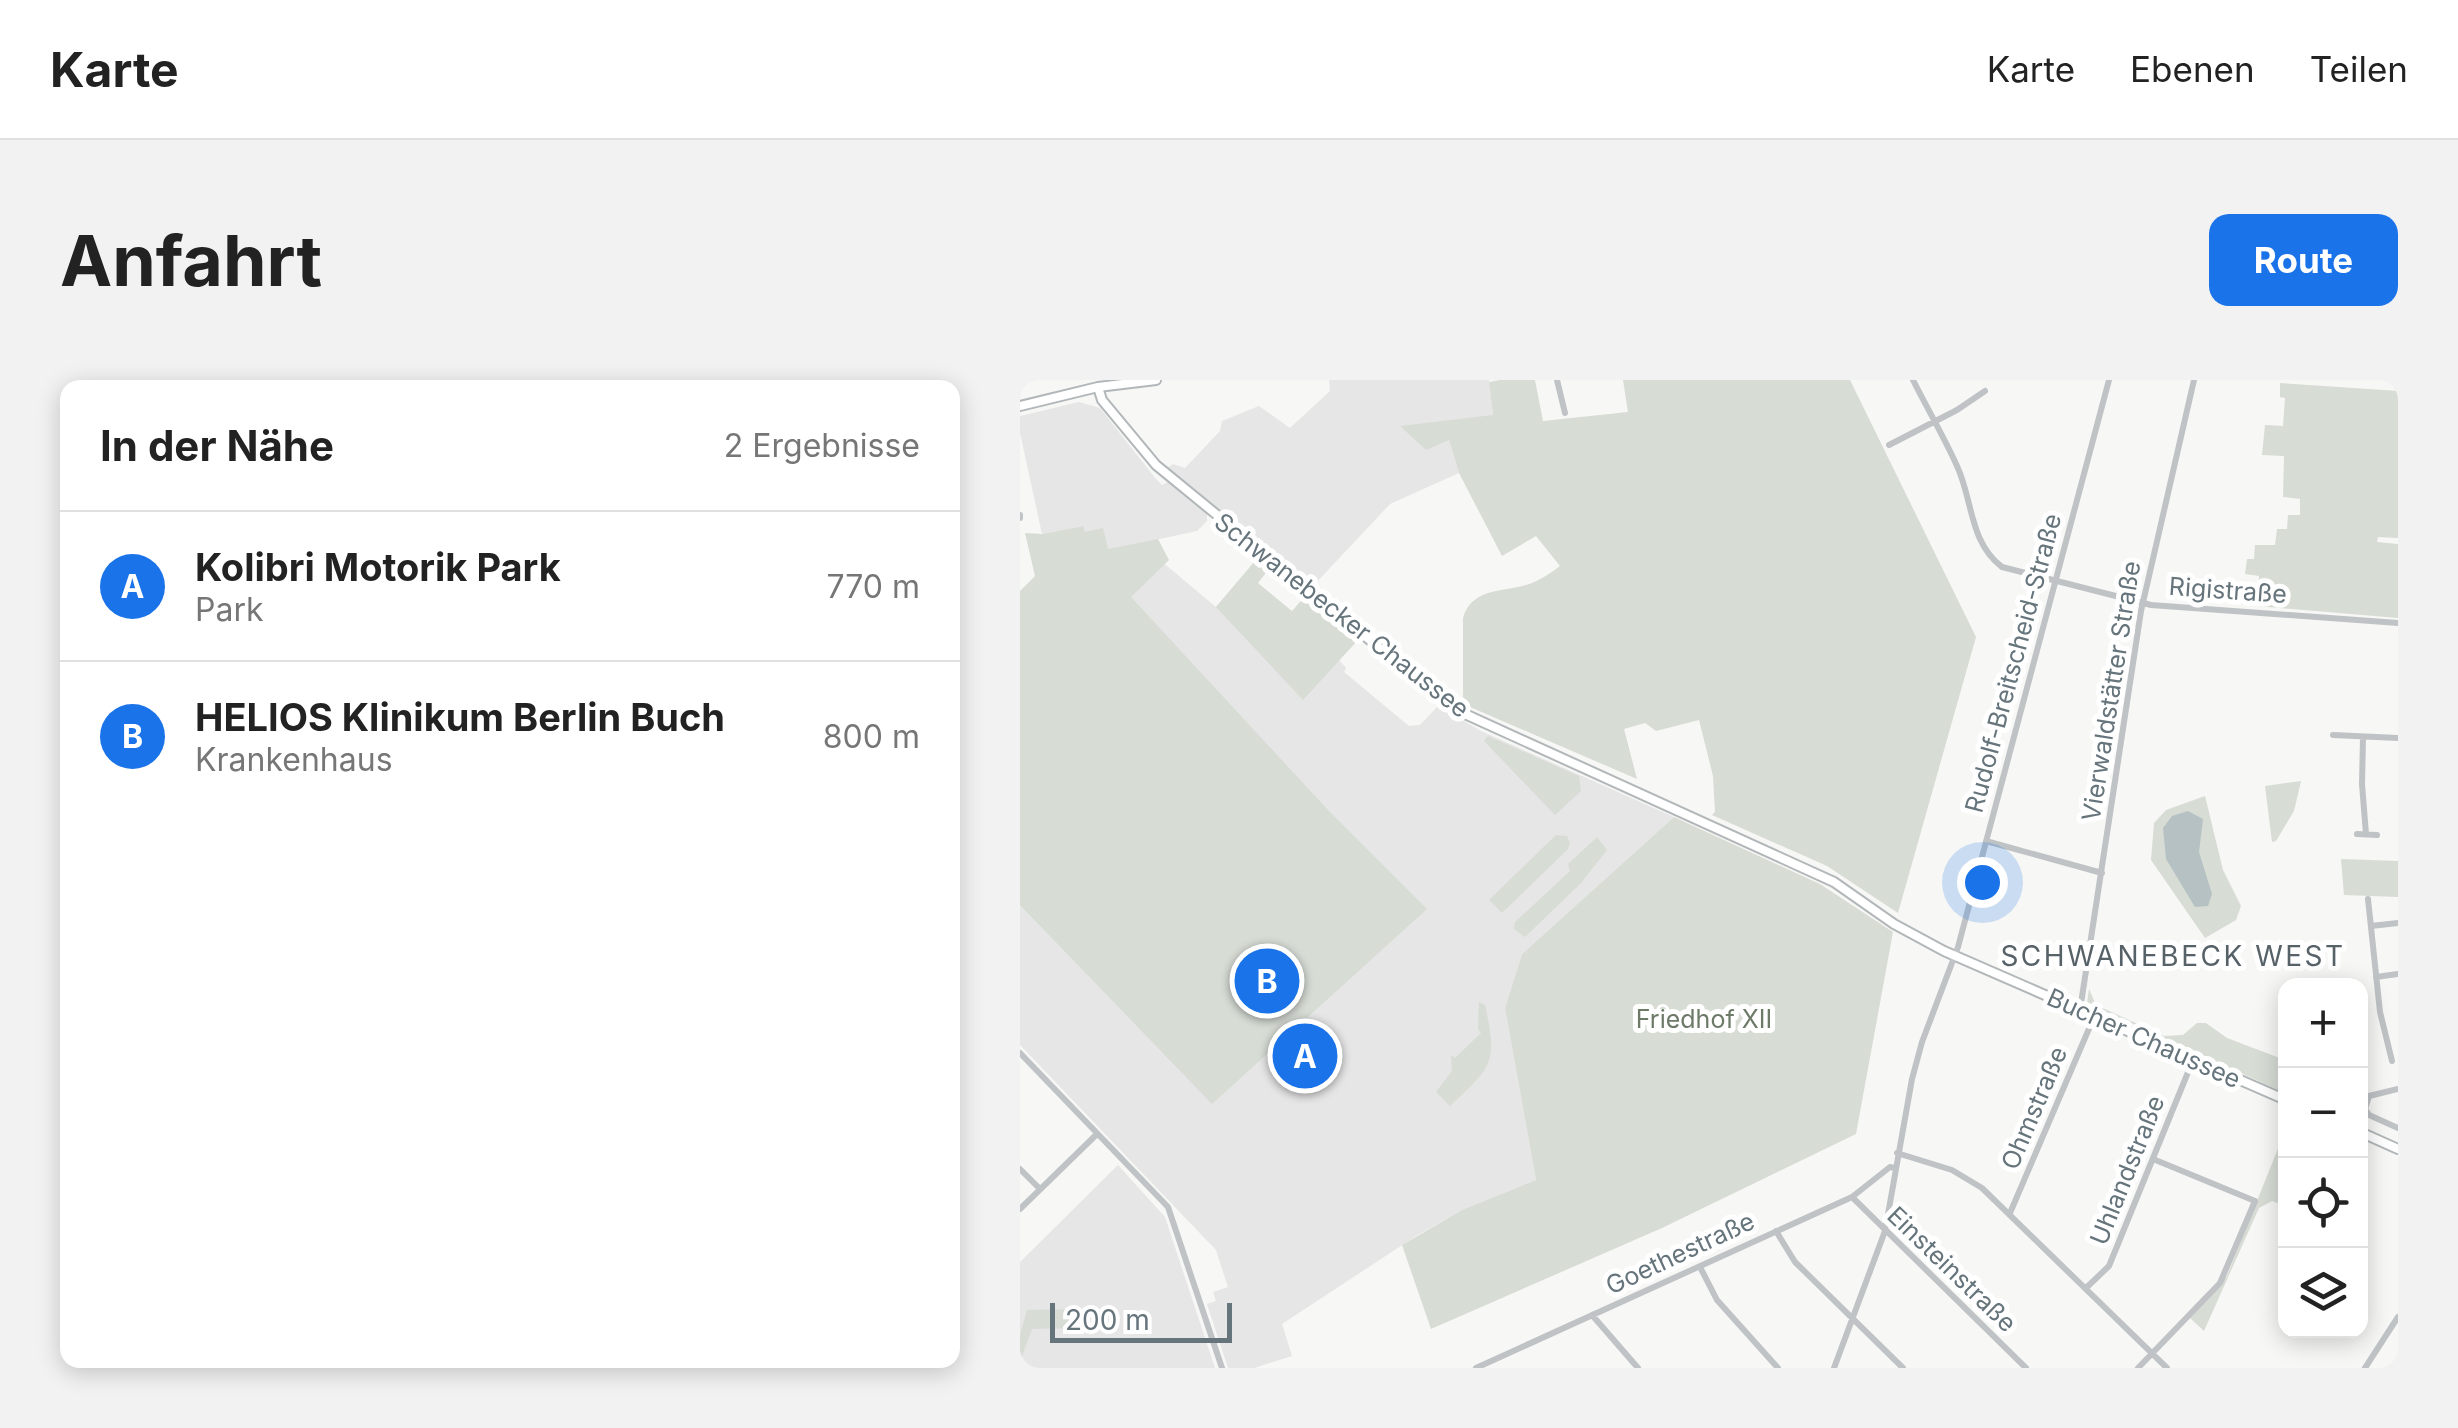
<!DOCTYPE html>
<html lang="de">
<head>
<meta charset="utf-8">
<style>
  body { margin:0; font-family:Inter,sans-serif; background:#f2f2f2; color:#222 }
  .controls { position:absolute; right:30px; bottom:30px; display:grid; overflow:hidden; border-radius:20px; box-shadow:0 5px 25px #0003 }
  .controls button { width:90px; height:90px; display:grid; place-items:center; padding:0; border:0; border-bottom:2px solid #e0e0e0; background:#fff; color:#222; font:50px sans-serif }
  .scale { position:absolute; left:30px; bottom:25px; width:182px; box-sizing:border-box; padding-left:10px; border:5px solid #66747c; border-top:0; font-size:28px; line-height:35px; white-space:nowrap; color:#66747c; -webkit-text-stroke:8px #fff; paint-order:stroke }
  .you { position:absolute; left:962px; top:502px; width:35px; height:35px; margin:-25px; border:8px solid #fff; border-radius:50%; background:#1a73e8; box-shadow:0 0 0 15px #1a73e833 }
  .badge { display:grid; place-items:center; width:65px; height:65px; border-radius:50%; background:#1a73e8; color:#fff; font-size:32px; font-weight:700 }
  .pin { position:absolute; translate:-50% -50%; border:5px solid #fff; box-shadow:0 2px 10px #0006 }
  .list { margin:0; padding:0; list-style:none }
  h2 { display:flex; justify-content:space-between; align-items:center; height:130px; margin:0; padding:0 40px; font-size:42px }
  h2 small { font-size:32px; font-weight:400; color:#767676 }
  .list li { display:grid; grid-template-columns:65px 1fr auto; gap:30px; align-items:center; box-sizing:border-box; height:150px; padding:0 40px; border-top:2px solid #e0e0e0 }
  .list b { display:block; font-size:38px; white-space:nowrap }
  .list p { margin:0; font-size:32px; white-space:nowrap; color:#767676 }
  .list em { font-size:32px; font-style:normal; color:#767676 }
  .icon { flex:none; width:55px; height:55px; fill:none; stroke:currentColor; stroke-width:2; stroke-linecap:round; stroke-linejoin:round }
  .map { position:relative; flex:none; width:1378px; height:988px; overflow:hidden; border-radius:20px }
  header { display:flex; align-items:center; gap:60px; box-sizing:border-box; height:140px; padding:0 50px; background:#fff; border-bottom:2px solid #e0e0e0 }
  header strong { font-size:48px }
  nav { display:flex; gap:55px; margin-inline-start:auto; font-size:35px }
  .intro { display:flex; align-items:center; justify-content:space-between; box-sizing:border-box; height:240px; padding:0 60px }
  h1 { margin:0; font-size:70px }
  .button { padding:25px 45px; border-radius:20px; background:#1a73e8; color:#fff; font-size:35px; font-weight:700 }
  main { display:flex; gap:60px; padding:0 60px }
  aside { flex:1; background:#fff; border-radius:20px; box-shadow:0 5px 25px #0003 }
  .map>svg:first-child { display:block }
</style>
</head>
<body>
<header>
<strong>Karte</strong>
<nav><a>Karte</a><a>Ebenen</a><a>Teilen</a></nav>
</header>
<div class="intro"><h1>Anfahrt</h1><a class="button">Route</a></div>
<main>
<aside>
<h2>In der Nähe<small>2 Ergebnisse</small></h2>
<ul class="list">
<li><span class="badge">A</span><div><b>Kolibri Motorik Park</b><p>Park</p></div><em>770 m</em></li>
<li><span class="badge">B</span><div><b>HELIOS Klinikum Berlin Buch</b><p>Krankenhaus</p></div><em>800 m</em></li>
</ul>
</aside>
<div class="map">
<svg width="1378" height="988" viewBox="0 0 1378 988">
  <rect width="100%" height="100%" fill="#f7f7f5"/>
  <!-- built -->
  <path fill="#e5e6e5" d="M309,0H469L473,35L429,60L439,93L370,124L293,206L147,88L153,84L165,88L200,51L202,41L239,26L270,48L310,11Z
    M59,22L80,28L136,99L142,105L148,102L187,134V141L177,151L88,170L64,152L62,146L22,154L0,53V36Z
    M141,181L196,227L220,199L320,281L326,288L324,292L389,346L400,345L418,326L461,351L654,437L502,574L485,628L516,800L442,830L396,856L262,944L272,976L234,988H208L187,924L196,921L193,912L208,907L196,870L0,665V313Z
    M98,785L145,837L195,988H0V882Z"/>
  <!-- green -->
  <path fill="#d7dcd5" d="M480,0H515L523,41L608,32L603,0H830L956,257L878,533L807,486L692,435L695,432L693,396L679,340L636,351L625,343L604,349L617,399L443,324V238C452,206 486,213 512,203C522,199 532,192 540,186L516,156L482,176L439,93L429,60L406,70L380,46L473,35L469,2Z
    M1260,3L1378,11V158L1358,157L1357,162L1378,164V238L1237,226L1239,196L1225,194L1227,179H1234L1235,165H1255L1257,149H1267L1268,135H1280V119L1263,117L1264,76L1242,75L1245,45L1263,46L1265,18L1260,17Z
    M63,146L65,152L83,148L88,169L138,159L149,180L111,217L308,430L407,529L192,724L0,525V211L15,196L5,153L22,154Z
    M240,175L252,185L238,203L272,231L286,215L339,259L283,320L196,227Z
    M468,356L559,396L561,411L535,435L464,361Z
    M1281,401L1274,431L1256,461L1252,462L1245,406Z
    M1185,416L1203,490L1221,526L1216,540L1185,558L1131,480L1134,443L1146,430Z
    M654,437L800,504L873,552L836,754L642,848L411,949L382,865L442,830L516,800L485,628L502,574Z
    M536,455L547,456L550,463L548,469L482,533L469,520Z
    M577,457L587,470L561,503L505,557L494,549L495,542L550,491L548,484Z
    M1321,479L1378,481V517L1324,515Z
    M1069,609L1076,625L1144,656L1163,655L1177,643H1186L1207,658L1265,680V713L1067,623Z
    M459,622L465,625C478,684 472,686 430,726L416,712L432,691L431,675L435,678L461,653L458,649Z
    M1265,751V826L1252,821L1239,828L1184,951L1170,938L1207,896Z
    M56,929V948L12,949L0,982V955L7,930Z"/>
  <!-- water -->
  <path fill="#b6c1c4" d="M1168,431L1183,439L1179,472L1192,514L1188,526L1175,527L1146,479L1143,448L1152,436Z"/>
  <g fill="none" stroke-linecap="round" stroke-linejoin="round">
    <defs>
      <path id="secondary" d="M78,7L82,20L136,85L434,329L814,502L874,544L924,571L1266,720
        M0,26L78,7L136,0
        M1340,752L1378,769"/>
    </defs>
    <!-- secondary casing -->
    <use href="#secondary" stroke="#b2b7ba" stroke-width="12"/>
    <!-- street -->
    <path stroke="#bfc3c6" stroke-width="6" d="M537,0L545,33
      M893,0C907,28 924,57 937,86C953,120 949,162 982,187L1131,225L1378,243
      M869,65L937,30L965,11
      M0,135V138
      M1313,355L1378,358
      M1343,357L1342,404L1346,454
      M1337,454L1357,455
      M966,461L1082,493
      M1348,519L1360,632L1372,681
      M1351,546L1378,543
      M1356,597L1378,594
      M1060,630L1121,231L1174,0
      M0,673L148,827L202,988
      M1378,709L1349,716L1345,729L1349,735L1378,748
      M877,773L932,790L962,808L1147,988
      M0,789L20,809
      M832,817L1006,988
      M0,829L77,754
      M990,833L1074,637
      M756,851L775,882L883,988
      M680,887L697,920L758,988
      M1066,908L1089,886L1173,680
      M572,935L618,988
      M456,988L832,817L870,787L875,788
      M814,988L865,851L892,699L902,662L938,567L1089,0
      M1118,988L1200,903L1235,821L1133,779
      M1345,988L1378,937"/>
    <!-- secondary -->
    <use href="#secondary" stroke="#fff" stroke-width="8"/>
  </g>
  <g text-anchor="middle" dominant-baseline="central" stroke-width="10" stroke-linejoin="round" paint-order="stroke">
    <!-- street labels -->
    <g font-size="25" fill="#66747c" stroke="#fff">
      <text transform="translate(1208 210) rotate(4)">Rigistraße</text>
      <text transform="translate(322 235) rotate(38)">Schwanebecker Chaussee</text>
      <text transform="translate(993 283) rotate(-75)">Rudolf-Breitscheid-Straße</text>
      <text transform="translate(1091 311) rotate(-81)">Vierwaldstätter Straße</text>
      <text transform="translate(1124 658) rotate(24)">Bucher Chaussee</text>
      <text transform="translate(1014 728) rotate(-67)">Ohmstraße</text>
      <text transform="translate(1107 790) rotate(-68)">Uhlandstraße</text>
      <text transform="translate(660 873) rotate(-25)">Goethestraße</text>
      <text transform="translate(932 889) rotate(44)">Einsteinstraße</text>
    </g>
    <!-- park labels -->
    <g font-size="25" fill="#6d7a68" stroke="#fff">
      <text x="684" y="639">Friedhof XII</text>
    </g>
    <!-- neighbourhood labels -->
    <g font-size="28" letter-spacing="2.5" fill="#576268" stroke="#fff">
      <text x="1153" y="576">SCHWANEBECK WEST</text>
    </g>
  </g>
</svg>
<div class="controls">
<button>+</button>
<button>−</button>
<button><svg class="icon" aria-label="locate" viewBox="0 0 24 24"><circle cx="12" cy="12" r="6"/><path d="M12 2v4M12 18v4M2 12h4M18 12h4"/></svg></button>
<button><svg class="icon" aria-label="layers" viewBox="0 0 24 24"><path d="M12 4l9 5-9 5-9-5zM3 14l9 5 9-5"/></svg></button>
</div>
<div class="scale">200 m</div>
<div class="you"></div>
<div class="pin badge" style="left:285px;top:676px">A</div>
<div class="pin badge" style="left:247px;top:601px">B</div>
</div>
</main>
</body>
</html>
